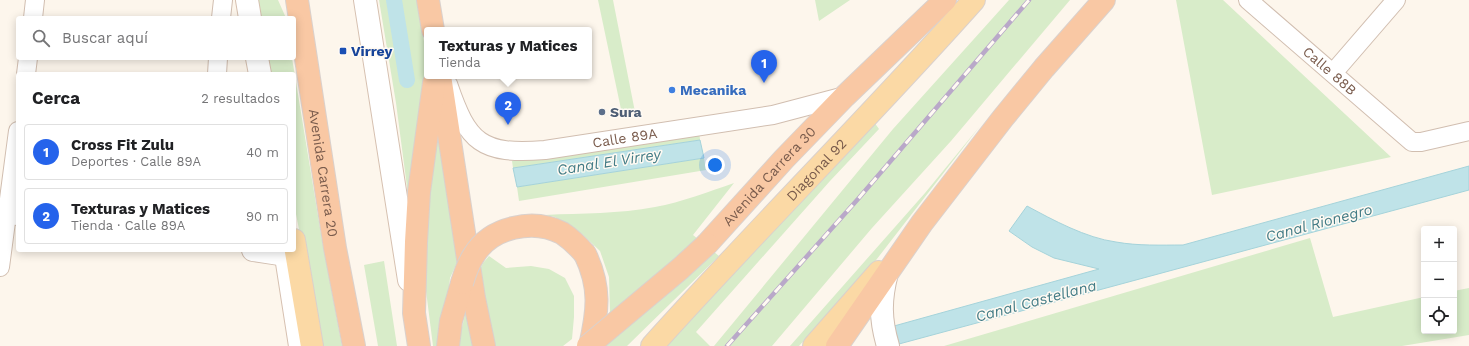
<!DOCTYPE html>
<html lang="es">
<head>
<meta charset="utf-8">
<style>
  body { margin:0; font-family:"Work Sans",sans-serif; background:#f2f2f2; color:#202124 }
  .controls { position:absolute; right:12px; bottom:12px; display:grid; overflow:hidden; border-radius:4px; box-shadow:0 2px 10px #0003 }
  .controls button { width:36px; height:36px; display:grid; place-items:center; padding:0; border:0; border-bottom:1px solid #e0e0e0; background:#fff; color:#202124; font:20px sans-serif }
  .you { position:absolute; left:715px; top:165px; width:14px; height:14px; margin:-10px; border:3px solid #fff; border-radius:50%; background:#1a73e8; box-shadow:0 0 0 6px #1a73e833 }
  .badge { display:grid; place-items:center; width:26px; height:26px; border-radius:50%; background:#2563eb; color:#fff; font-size:13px; font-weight:700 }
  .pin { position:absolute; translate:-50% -33px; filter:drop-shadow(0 1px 2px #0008) }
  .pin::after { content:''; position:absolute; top:21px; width:14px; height:12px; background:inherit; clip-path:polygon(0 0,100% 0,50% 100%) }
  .popup { position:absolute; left:424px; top:27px; width:168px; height:52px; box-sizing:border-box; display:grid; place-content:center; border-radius:4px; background:#fff; filter:drop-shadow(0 1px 3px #0005); font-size:13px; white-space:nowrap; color:#757577 }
  .popup b { font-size:15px; color:#202124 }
  .popup::after { content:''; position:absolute; left:50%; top:100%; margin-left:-8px; border:8px solid transparent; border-top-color:#fff }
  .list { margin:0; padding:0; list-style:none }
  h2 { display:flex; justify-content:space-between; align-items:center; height:52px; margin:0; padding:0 16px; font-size:17px }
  h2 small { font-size:13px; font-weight:400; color:#757577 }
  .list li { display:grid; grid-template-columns:26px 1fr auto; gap:12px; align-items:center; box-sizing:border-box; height:56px; margin:0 8px 8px; padding:0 8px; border:1px solid #e0e0e0; border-radius:4px }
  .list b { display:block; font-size:15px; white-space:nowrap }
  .list p { margin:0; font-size:13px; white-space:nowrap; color:#757577 }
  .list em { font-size:13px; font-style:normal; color:#757577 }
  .icon { flex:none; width:22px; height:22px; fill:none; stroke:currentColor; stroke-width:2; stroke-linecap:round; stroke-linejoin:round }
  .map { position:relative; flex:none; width:1469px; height:346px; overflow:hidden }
  .search { position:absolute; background:#fff; box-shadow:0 2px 10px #0003; left:16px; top:16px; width:280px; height:44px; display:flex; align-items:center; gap:10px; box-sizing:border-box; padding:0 14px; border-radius:4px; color:#757577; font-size:15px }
  .panel { position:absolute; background:#fff; box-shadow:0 2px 10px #0003; left:16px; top:72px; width:280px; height:180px; border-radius:4px }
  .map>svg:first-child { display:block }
</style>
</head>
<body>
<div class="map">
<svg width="1469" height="346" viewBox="0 0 1469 346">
  <rect width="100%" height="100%" fill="#fdf6ec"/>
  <!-- green -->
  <path fill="#d8ecc9" d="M252,0H278L286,18H255Z
    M379,0H418L427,62V76L409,202L396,103Z
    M598,0H613L635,112L622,114Z
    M815,0H850L819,21Z
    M1009,0H1070L951,141L872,228L772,346H714L893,129Z
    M1176,0H1223L1391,157L1212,195Z
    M262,58H292L322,240L342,346H322L294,204V74H265Z
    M440,112L461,254L450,278L447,307L440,346H433L424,275V222Z
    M874,122L879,129L830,181L696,332L710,346H666L698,312L750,252Z
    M980,126L873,264L799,346H790L925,193Z
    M699,130L700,140L513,168L512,161Z
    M704,158L706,170L519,201L517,187Z
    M734,183L693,235L719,256L627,346H603L610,311L609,277L600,251L582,234L555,217L545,215C582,213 619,214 655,207C682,202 708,192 734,183Z
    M1310,238L1333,317L1424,297V331H1454V291L1469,288V335L1402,346H944Z
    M489,256L506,268L531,266L549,269L565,278L574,296V317L572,339L563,346H492L476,278L483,263Z
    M384,261L397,346H378L364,265Z
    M469,298L476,346H459V340Z"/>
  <!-- water -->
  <path fill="#bfe3e8" stroke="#a5d3da" d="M700,140L704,158L517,187L513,168Z
    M1469,166V190L899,344L894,326L1099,269L1054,258L1032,247L1009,231L1027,206C1053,220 1086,238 1116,242C1138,246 1161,245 1183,245Z"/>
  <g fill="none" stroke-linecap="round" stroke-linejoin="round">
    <!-- canal -->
    <path stroke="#bfe3e8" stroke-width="16" d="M394,0L407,80"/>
    <defs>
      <g id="minor">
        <path id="s1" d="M1248,0L1412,142H1421L1469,131"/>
        <path d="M33,18L35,0"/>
        <path d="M221,18L223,0"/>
        <path d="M1333,73L1396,0"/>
        <path d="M26,74L28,58"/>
        <path d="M217,74L218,58"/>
        <path id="s2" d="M448,84C468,143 481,155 545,150L773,115L845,96"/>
        <path d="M0,267L18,131"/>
      </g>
      <path id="tertiary" d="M0,212L18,214
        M253,250L286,255
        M887,273C880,300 880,319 888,346"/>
      <path id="secondary" d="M247,0L250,18
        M365,0L409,280
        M257,58L260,74
        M285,250L300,346"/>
      <g id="primary">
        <path d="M294,240L312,346"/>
        <path id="s3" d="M652,346C757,229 869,118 974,0"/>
        <path d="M814,346L879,272"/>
      </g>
      <g id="trunk">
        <path id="s4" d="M297,0L335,248L354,346"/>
        <path d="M428,0L433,30"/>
        <path d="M440,76L474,298L484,346"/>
        <path id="s5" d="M707,244L784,159L845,96L945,0"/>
        <path d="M585,254C601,287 598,311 590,346"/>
        <path d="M419,346L414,313L416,242L419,192L434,83"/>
        <path d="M448,346L451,321L462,283"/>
        <path d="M837,346L922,223L1003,118L1044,68L1104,0"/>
      </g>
    </defs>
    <!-- minor casing -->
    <use href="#minor" stroke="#d1beb0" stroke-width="20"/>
    <!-- tertiary casing -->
    <use href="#tertiary" stroke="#d1beb0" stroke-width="24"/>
    <!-- secondary casing -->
    <use href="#secondary" stroke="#d6c0b0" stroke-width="24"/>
    <!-- primary casing -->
    <use href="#primary" stroke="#dad1cd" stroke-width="24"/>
    <!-- trunk casing -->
    <use href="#trunk" stroke="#dad1cd" stroke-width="24"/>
    <!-- minor -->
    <use href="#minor" stroke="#fff" stroke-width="18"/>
    <!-- tertiary -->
    <use href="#tertiary" stroke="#fff" stroke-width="22"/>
    <!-- secondary -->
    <use href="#secondary" stroke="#fff" stroke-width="22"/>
    <!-- primary -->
    <use href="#primary" stroke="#fbd9a5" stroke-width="22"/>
    <!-- trunk -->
    <use href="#trunk" stroke="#f9c8a4" stroke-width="22"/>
    <defs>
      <path id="rail" d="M727,346L858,199L1029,0"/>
    </defs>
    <!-- rail casing -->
    <use href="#rail" stroke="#b9a8c9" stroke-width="4.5"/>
    <!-- rail -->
    <use href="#rail" stroke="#fffaf3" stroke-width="3" stroke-dasharray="9" stroke-linecap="butt"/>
    <defs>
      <path id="trunk-bridge" d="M462,283C465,273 468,264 474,255C491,227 533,218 562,233C571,239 578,246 585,254
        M588,346L681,268L707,244"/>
    </defs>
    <!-- trunk-bridge casing -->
    <use href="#trunk-bridge" stroke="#dad1cd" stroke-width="24" stroke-linecap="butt"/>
    <!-- trunk-bridge -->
    <use href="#trunk-bridge" stroke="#f9c8a4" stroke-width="22"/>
  </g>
  <!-- markers -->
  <rect fill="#1a4fb4" stroke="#fffaf3" stroke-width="1.5" x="339" y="47" width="8" height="8" rx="2"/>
  <circle fill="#3f7fe0" stroke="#fffaf3" stroke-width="1.5" cx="672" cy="90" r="4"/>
  <circle fill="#5c6f8a" stroke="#fffaf3" stroke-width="1.5" cx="602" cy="112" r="4"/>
  <g text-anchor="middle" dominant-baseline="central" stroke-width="3" stroke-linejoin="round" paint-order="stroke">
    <!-- transit labels -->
    <g font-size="14" font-weight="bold" fill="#164399" stroke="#fffaf3" text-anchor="start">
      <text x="351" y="51">Virrey</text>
    </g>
    <!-- street labels -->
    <g font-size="14" fill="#7a5c4d" stroke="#fffaf3">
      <text stroke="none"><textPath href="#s1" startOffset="108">Calle 88B</textPath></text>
      <text stroke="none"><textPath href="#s2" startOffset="214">Calle 89A</textPath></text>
      <text stroke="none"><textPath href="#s3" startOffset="241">Diagonal 92</textPath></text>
      <text stroke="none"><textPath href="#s4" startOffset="175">Avenida Carrera 20</textPath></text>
      <text stroke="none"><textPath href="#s5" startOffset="92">Avenida Carrera 30</textPath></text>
    </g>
    <!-- shop labels -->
    <g font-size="14" font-weight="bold" fill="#366cbe" stroke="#fffaf3" text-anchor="start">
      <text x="680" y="90">Mecanika</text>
    </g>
    <!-- service labels -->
    <g font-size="14" font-weight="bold" fill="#4e5e75" stroke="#fffaf3" text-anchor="start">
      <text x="610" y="112">Sura</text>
    </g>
    <!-- water labels -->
    <g font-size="15" font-style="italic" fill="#437c86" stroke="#fffaf3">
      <text transform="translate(609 162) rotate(-9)">Canal El Virrey</text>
      <text transform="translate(1319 223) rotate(-15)">Canal Rionegro</text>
      <text transform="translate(1036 301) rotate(-15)">Canal Castellana</text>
    </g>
  </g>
</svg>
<div class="controls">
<button>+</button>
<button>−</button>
<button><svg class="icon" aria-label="locate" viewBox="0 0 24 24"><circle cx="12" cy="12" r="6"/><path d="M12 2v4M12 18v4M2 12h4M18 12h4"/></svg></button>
</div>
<div class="you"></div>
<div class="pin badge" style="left:764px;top:83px">1</div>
<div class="pin badge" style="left:508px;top:125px">2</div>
<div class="popup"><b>Texturas y Matices</b>Tienda</div>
<div class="search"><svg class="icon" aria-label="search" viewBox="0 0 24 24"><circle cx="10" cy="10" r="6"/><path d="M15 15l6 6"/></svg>Buscar aquí</div>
<section class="panel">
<h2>Cerca<small>2 resultados</small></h2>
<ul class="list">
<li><span class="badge">1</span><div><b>Cross Fit Zulu</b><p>Deportes · Calle 89A</p></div><em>40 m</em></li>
<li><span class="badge">2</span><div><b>Texturas y Matices</b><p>Tienda · Calle 89A</p></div><em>90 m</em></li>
</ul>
</section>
</div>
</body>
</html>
